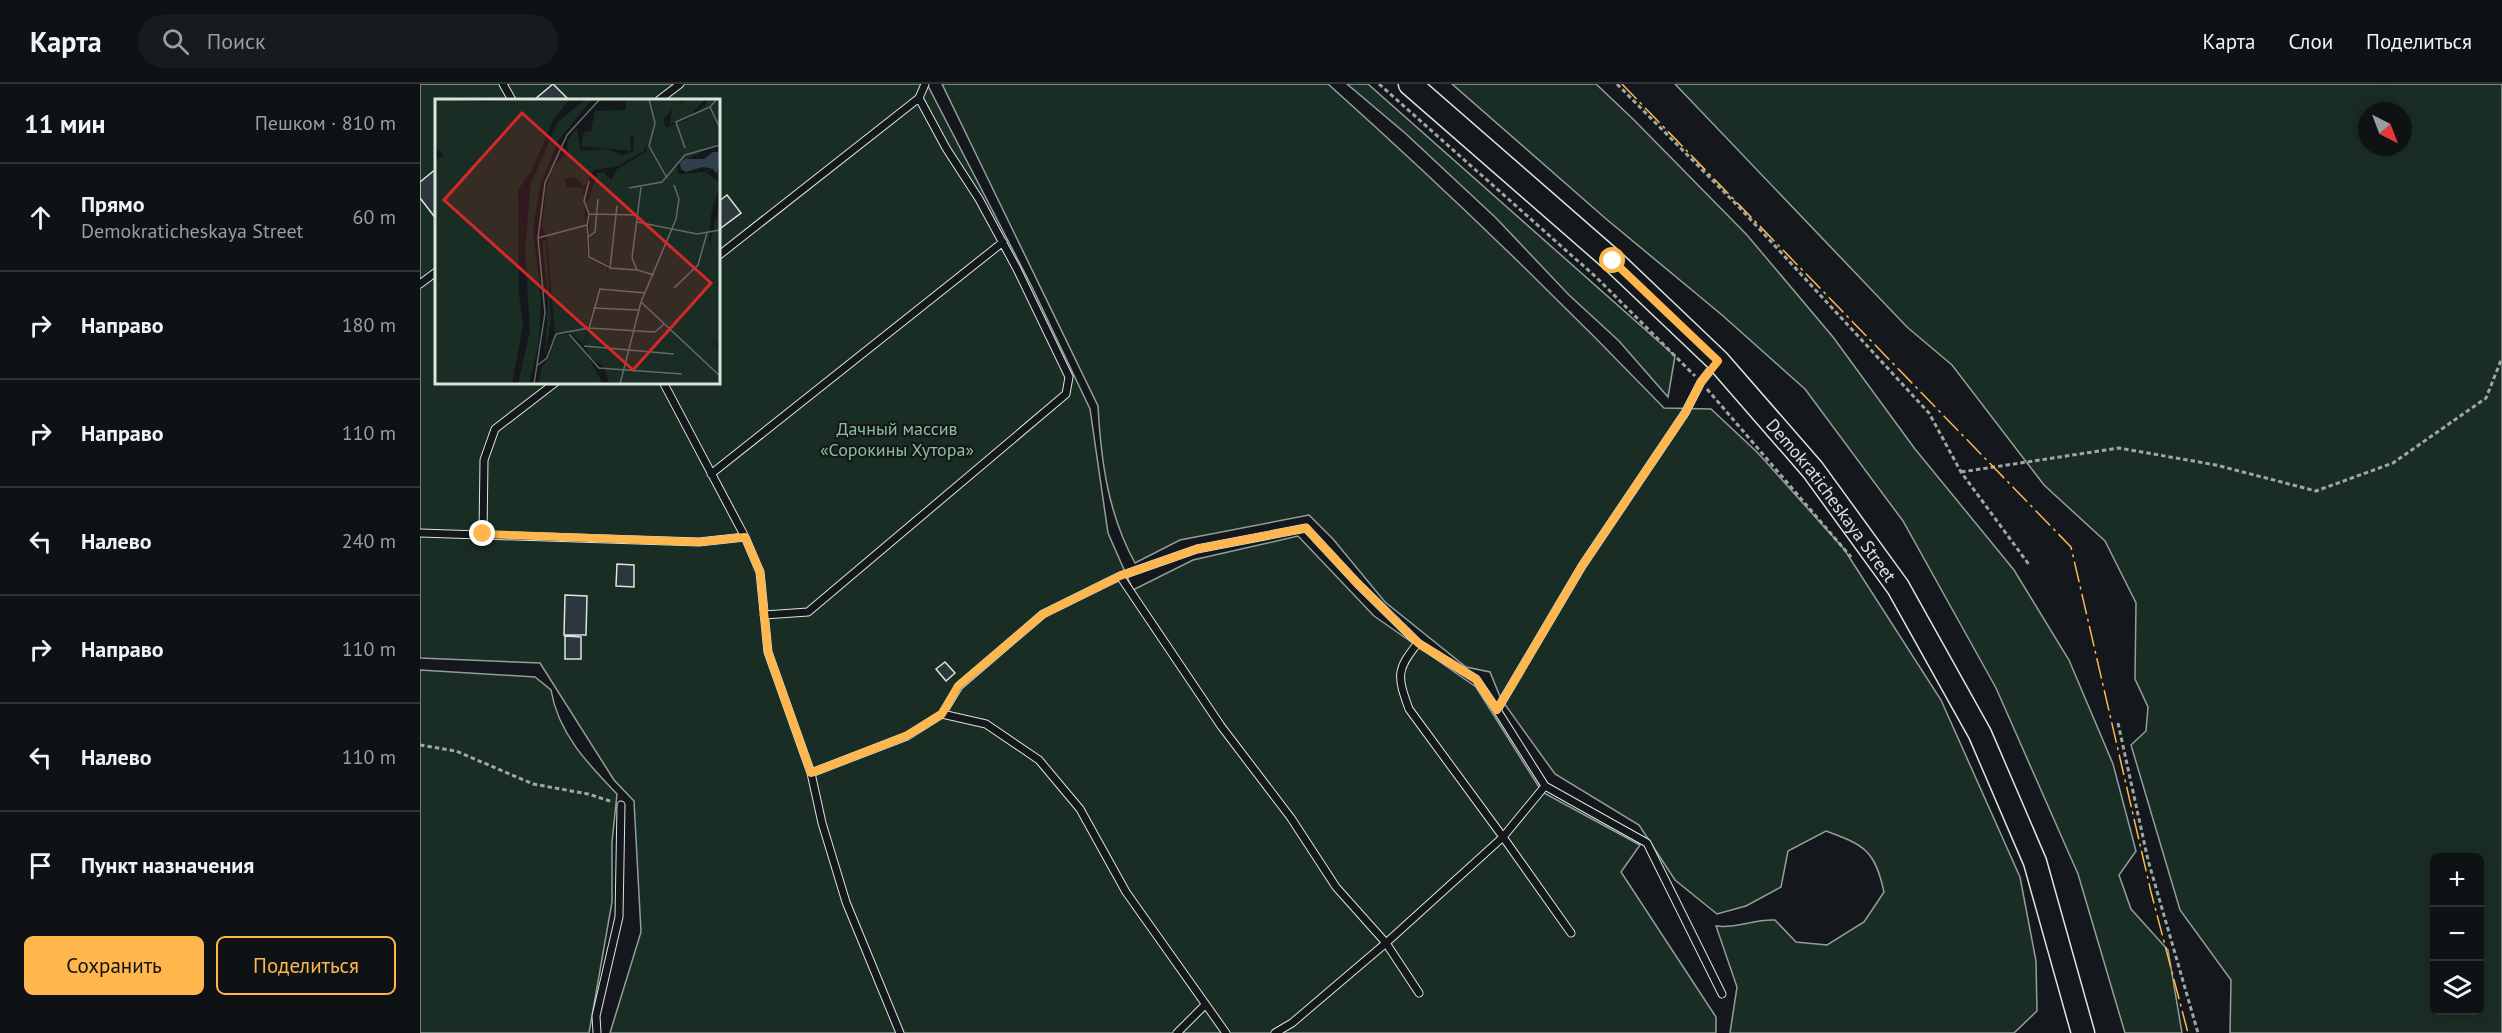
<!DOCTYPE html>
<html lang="ru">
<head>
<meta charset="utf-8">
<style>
  body { margin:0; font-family:"PT Sans",sans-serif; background:#181b1e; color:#f1f3f6 }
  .controls { position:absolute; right:18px; bottom:18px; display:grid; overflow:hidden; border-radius:9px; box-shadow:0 3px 15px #0003 }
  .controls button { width:54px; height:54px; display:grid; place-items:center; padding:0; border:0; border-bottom:2px solid #2f3234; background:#0f1215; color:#f1f3f6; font:30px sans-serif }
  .compass { position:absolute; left:1938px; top:18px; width:54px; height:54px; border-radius:50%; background:#0f1215; box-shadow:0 3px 15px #0003; rotate:138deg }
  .stop { position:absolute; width:18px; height:18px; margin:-14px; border:4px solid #ffb74d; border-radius:50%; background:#fff }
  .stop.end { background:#ffb74d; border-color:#fff; box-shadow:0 2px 6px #0008 }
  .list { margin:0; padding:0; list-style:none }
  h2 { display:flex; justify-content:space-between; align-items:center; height:78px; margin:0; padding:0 24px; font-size:26px }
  h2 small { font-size:20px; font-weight:400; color:#9b9ea0 }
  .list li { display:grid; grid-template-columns:39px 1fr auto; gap:18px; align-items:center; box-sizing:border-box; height:108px; padding:0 24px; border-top:2px solid #2f3234 }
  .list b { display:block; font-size:22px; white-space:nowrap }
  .list p { margin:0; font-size:20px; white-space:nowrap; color:#9b9ea0 }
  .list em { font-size:20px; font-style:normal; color:#9b9ea0 }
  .actions { display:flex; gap:12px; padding:18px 24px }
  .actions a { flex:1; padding:14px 0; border:2px solid #ffb74d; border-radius:9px; text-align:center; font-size:21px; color:#ffb74d }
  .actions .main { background:#ffb74d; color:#111 }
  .icon { flex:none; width:33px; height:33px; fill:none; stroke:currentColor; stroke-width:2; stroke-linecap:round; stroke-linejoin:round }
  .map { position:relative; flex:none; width:2082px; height:949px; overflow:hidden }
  header { display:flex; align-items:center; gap:36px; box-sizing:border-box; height:84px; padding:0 30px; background:#0f1215; border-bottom:2px solid #2f3234 }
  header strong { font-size:28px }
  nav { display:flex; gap:33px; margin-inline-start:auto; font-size:21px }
  .search { width:420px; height:54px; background:#181b1e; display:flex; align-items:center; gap:15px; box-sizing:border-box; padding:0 21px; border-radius:33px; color:#9b9ea0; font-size:22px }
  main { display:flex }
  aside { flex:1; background:#0f1215 }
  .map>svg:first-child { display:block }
</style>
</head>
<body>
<header>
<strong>Карта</strong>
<div class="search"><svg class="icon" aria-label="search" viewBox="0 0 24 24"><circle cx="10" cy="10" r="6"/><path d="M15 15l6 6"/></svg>Поиск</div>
<nav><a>Карта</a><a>Слои</a><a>Поделиться</a></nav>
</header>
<main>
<aside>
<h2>11 мин<small>Пешком · 810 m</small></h2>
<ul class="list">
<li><svg class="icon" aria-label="ahead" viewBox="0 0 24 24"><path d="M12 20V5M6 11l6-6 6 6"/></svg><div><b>Прямо</b><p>Demokraticheskaya Street</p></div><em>60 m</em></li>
<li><svg class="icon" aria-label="right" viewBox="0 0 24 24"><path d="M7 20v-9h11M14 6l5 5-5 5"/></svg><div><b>Направо</b></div><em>180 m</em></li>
<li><svg class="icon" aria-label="right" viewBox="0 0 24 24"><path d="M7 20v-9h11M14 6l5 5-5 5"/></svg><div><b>Направо</b></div><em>110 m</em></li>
<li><svg class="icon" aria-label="left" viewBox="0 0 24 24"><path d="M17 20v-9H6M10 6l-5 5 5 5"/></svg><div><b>Налево</b></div><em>240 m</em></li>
<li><svg class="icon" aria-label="right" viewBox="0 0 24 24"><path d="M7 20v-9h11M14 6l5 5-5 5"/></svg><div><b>Направо</b></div><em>110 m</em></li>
<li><svg class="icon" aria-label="left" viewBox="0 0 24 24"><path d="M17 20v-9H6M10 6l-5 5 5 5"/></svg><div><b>Налево</b></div><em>110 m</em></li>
<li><svg class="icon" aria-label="arrive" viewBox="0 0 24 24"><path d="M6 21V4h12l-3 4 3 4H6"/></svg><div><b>Пункт назначения</b></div></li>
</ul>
<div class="actions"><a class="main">Сохранить</a><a>Поделиться</a></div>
</aside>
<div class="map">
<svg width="2082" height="949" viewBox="0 0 2082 949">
  <rect width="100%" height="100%" fill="#14181c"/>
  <!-- green -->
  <path fill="#1a2d24" stroke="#939e99" stroke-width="1.5" fill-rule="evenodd" d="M0,0H507L612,203L670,325L688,449L713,506L773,476L878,452L954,532L1056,603L1122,708L1220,761L1201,788L1296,933V949H190L221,848L214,717L194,696L120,579L0,574ZM16,16H298V298H16Z
    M522,0H908C1024,104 1136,212 1244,324L1291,325L1338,369L1424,465L1521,616L1600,793L1616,877L1617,927L1594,949H1310L1317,903L1296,842C1317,845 1332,835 1355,836L1376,858L1407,861L1444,838L1464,808C1455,766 1444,761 1406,747L1368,767L1361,803L1326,822L1297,830L1255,796L1219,741L1135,690L1081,615L1070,588L1046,583L965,518L913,455L889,431L760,456L715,479C688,430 681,377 678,322Z
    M927,0H948L1255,272L1248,313L1199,257L1149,211L1076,134L985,49Z
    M1032,0H1176L1214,36L1327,151L1413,253L1495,365L1594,486L1649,576L1693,680L1716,767L1699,791L1711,825L1748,866L1762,949H1705L1658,790L1576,604L1483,437L1385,305L1302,231L1185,134Z
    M1255,0H2082V949H1810L1811,896L1760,826L1711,661L1726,647L1728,623L1715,595L1716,519L1685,457L1624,401L1532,281L1487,243ZM1947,27H1983V63H1947ZM2014,774H2060V926H2014Z
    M0,586L115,593L131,606C138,649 168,680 197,710L192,758V818L169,949H0Z"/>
  <!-- building -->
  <path fill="#2c363c" stroke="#d8e6dc" stroke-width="1.5" d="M133,0L149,16H114Z
    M16,85V130L14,132L0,114V98Z
    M307,111L321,129L301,144L298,140V118Z
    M197,480L214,481V503L196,502Z
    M145,511L167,512L166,551H144Z
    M145,552L161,553V575H145Z
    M525,578L535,589L526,597L516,585Z"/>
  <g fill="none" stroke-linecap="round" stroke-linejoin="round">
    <defs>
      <path id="lane" d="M83,0L92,16
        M239,16L260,0
        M298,172L499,14
        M0,200L16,188
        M243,298L325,453L340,488L348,568L391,689L402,739L426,818L480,949
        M291,390L583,158
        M0,449L279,458L325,453
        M63,450L64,376L75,345L136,298
        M700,492L777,465L886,444L937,499L998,559C976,586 977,592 989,625L1083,753L1151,849
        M344,531L388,528L646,310L649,293L597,185L559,115L526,64L499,14L505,0
        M998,559L1056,595L1077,626L1162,482L1265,329L1281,298L1296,279
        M1077,626L1125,702L1227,759L1302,910
        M522,630L539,602L623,530L700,492L801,642L871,734L916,803L966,859L999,909
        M391,689L487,652L522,630L566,640L619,676L660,725L706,808L806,949
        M177,949L176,932L199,833L201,721
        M757,949L785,921
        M855,949L872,939L966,859L1083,753L1125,702"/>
      <g id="primary">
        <path id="s1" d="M990,0L1193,177L1298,277L1393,386L1478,503L1560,650L1615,778L1663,949"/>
      </g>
    </defs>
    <!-- lane casing -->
    <use href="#lane" stroke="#d8e6dc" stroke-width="9"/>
    <!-- primary casing -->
    <use href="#primary" stroke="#d8e6dc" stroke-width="25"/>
    <!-- path -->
    <path stroke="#9da8a2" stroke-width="3" stroke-dasharray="4.5 3" stroke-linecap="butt" d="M959,0L1177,194L1275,292
      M1197,0L1319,123L1509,329L1541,388L1610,482
      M1287,305L1431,473
      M1541,388L1699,364L1796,381L1896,407L1973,379L2066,314L2082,274
      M1698,639L1728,776L1778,949
      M0,661L36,667L113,700L168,710L193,718"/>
    <!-- lane -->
    <use href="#lane" stroke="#14181c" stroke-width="7"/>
    <!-- primary -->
    <use href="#primary" stroke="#14181c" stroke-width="22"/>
    <!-- power -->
    <path stroke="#ffb74d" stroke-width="1.5" stroke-dasharray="21 4.5 3 4.5" stroke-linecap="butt" d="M1202,0L1651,463L1731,808L1768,949"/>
  </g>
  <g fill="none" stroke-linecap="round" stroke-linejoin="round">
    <!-- route -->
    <path stroke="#ffb74d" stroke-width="8" d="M63,450L279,458L325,453L340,488L348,568L391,689L486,652L522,630L538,602L623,530L700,492L777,465L886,444L937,499L998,559L1056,595L1077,626L1162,482L1265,329L1281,298L1298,277L1193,177"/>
  </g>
  <g text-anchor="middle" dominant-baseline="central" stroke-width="4.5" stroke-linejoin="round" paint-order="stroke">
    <!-- park labels -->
    <g font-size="18" fill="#8ac095" stroke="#14181c">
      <text x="477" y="344">Дачный массив<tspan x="477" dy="21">«Сорокины Хутора»</tspan></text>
    </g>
    <!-- street labels -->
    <g font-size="18" fill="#d8e6dc" stroke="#14181c">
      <text stroke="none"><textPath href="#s1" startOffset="594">Demokraticheskaya Street</textPath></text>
    </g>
  </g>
  <!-- overview -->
  <g transform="translate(15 15)">
    <rect width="285" height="285" fill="#14181c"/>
    <path d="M0,0L50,3L135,0L119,19L97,71L83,91L84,197L88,226L77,285H0V63L8,56L0,47ZM151,0H157L123,42L105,87L98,130L106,200L104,244L94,285H83L95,232L90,149L96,84L123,23ZM191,0H247L241,8L250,0H270L255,16L235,26L237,10L228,21L231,29L255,19L272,4L271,0H285V44L242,65L243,75L270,73L285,84L276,116L274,143L278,156L275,143L285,105V246L274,241L285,248V285L174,283L169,268L155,258L150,246L163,186L149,246L134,233H120L112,140L107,128L111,90L118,68L133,52L132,42L142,29L145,52L172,50L186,56L198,53L199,36H195L196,52L146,47L149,33L156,32L160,12L191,11ZM213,42L211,53L182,70L176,81L169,74H162L154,101L150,102L154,115L155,158L175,166L171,176L172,169L153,159L148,89L132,88L130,80L141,78L149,88L159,71L183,67L209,52ZM111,140L116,221L110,258L113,200L107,143ZM122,235H132L146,246L168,285H103L107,267L114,259Z" fill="#1a2d24" fill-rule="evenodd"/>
    <path d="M278,53H285L282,75L278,70L268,68L251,73L246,70L245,64L250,60H269Z" fill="#2f3f4d"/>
    <path fill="none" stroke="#626a69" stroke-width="1.5" d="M214,0L220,24L214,47L232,79M275,8L285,29M250,49L241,23L275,8L282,0M206,88L197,159L202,171L219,176M194,89L227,83L250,56L285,46M163,100L160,133L153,138L154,158L174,168M182,107L175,169L202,171M154,115L203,116M202,123L262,135L285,131M152,126L154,115L149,102L154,82M103,139L152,126L153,138M239,189L263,166L272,134M206,203L285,277M158,209L204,211M154,229L220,233L229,225M134,235L164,269L247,275M149,247L239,255M103,266L112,259L121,235L154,229L165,190L210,194M99,285L110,214L103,139L110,84L132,36L165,0M185,285L206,203L241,120L244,100L239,86"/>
    <path fill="#d62828" fill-opacity="0.15" stroke="#d62828" stroke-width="3" d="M87,14L276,184L198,271L9,101Z"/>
    <rect width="285" height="285" fill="none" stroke="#d8e6dc" stroke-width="3"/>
  </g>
</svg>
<div class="controls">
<button>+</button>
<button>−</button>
<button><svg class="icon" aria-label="layers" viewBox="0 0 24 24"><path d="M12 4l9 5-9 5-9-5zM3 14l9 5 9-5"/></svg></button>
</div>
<svg class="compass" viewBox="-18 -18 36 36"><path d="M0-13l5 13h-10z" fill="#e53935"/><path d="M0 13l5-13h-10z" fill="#9b9ea0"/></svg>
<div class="stop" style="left:1193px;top:177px"></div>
<div class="stop end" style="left:63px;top:450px"></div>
</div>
</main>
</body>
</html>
